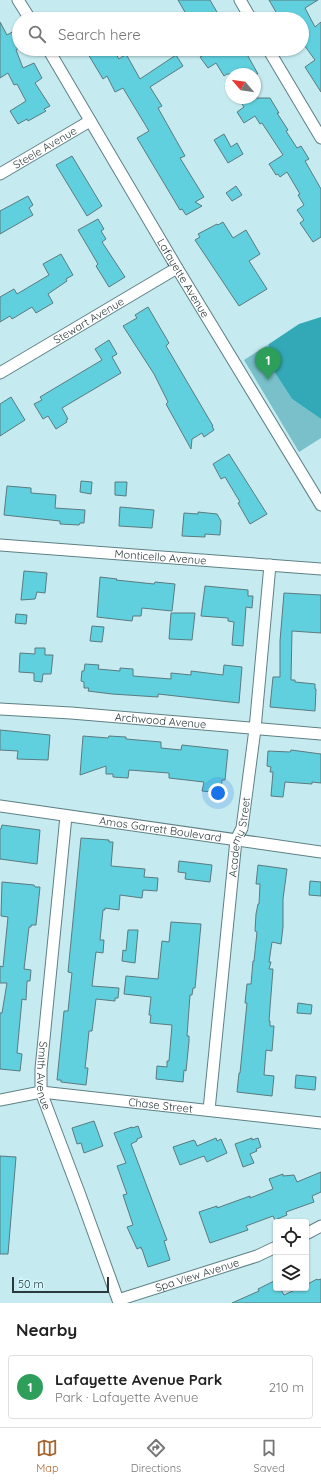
<!DOCTYPE html>
<html lang="en">
<head>
<meta charset="utf-8">
<style>
  body { margin:0; font-family:Quicksand,sans-serif; background:#f2f2f2; color:#222 }
  .controls { position:absolute; right:12px; bottom:12px; display:grid; overflow:hidden; border-radius:4px; box-shadow:0 1px 3px #0004 }
  .controls button { width:36px; height:36px; display:grid; place-items:center; padding:0; border:0; border-bottom:1px solid #e0e0e0; background:#fff; color:#222; font:20px sans-serif }
  .compass { position:absolute; left:225px; top:68px; width:36px; height:36px; border-radius:50%; background:#fff; box-shadow:0 1px 3px #0004; rotate:299deg }
  .scale { position:absolute; left:12px; bottom:10px; width:97px; box-sizing:border-box; padding-left:4px; border:2px solid #29383a; border-top:0; font-size:11px; line-height:14px; white-space:nowrap; color:#29383a; -webkit-text-stroke:3px #d2f7fc; paint-order:stroke }
  .you { position:absolute; left:218px; top:793px; width:14px; height:14px; margin:-10px; border:3px solid #fff; border-radius:50%; background:#1a73e8; box-shadow:0 0 0 6px #1a73e833 }
  .badge { display:grid; place-items:center; width:26px; height:26px; border-radius:50%; background:#a66430; color:#fff; font-size:13px; font-weight:700 }
  .pin { position:absolute; translate:-50% -33px; filter:drop-shadow(0 1px 2px #0008) }
  .pin::after { content:''; position:absolute; top:21px; width:14px; height:12px; background:inherit; clip-path:polygon(0 0,100% 0,50% 100%) }
  .list { margin:0; padding:0; list-style:none }
  h2 { display:flex; justify-content:space-between; align-items:center; height:52px; margin:0; padding:0 16px; font-size:17px }
  h2 small { font-size:13px; font-weight:400; color:#767676 }
  .list li { display:grid; grid-template-columns:26px 1fr auto; gap:12px; align-items:center; box-sizing:border-box; height:64px; margin:0 8px 8px; padding:0 8px; border:1px solid #e0e0e0; border-radius:4px }
  .list b { display:block; font-size:15px; white-space:nowrap }
  .list p { margin:0; font-size:13px; white-space:nowrap; color:#767676 }
  .list em { font-size:13px; font-style:normal; color:#767676 }
  .icon { flex:none; width:22px; height:22px; fill:none; stroke:currentColor; stroke-width:2; stroke-linecap:round; stroke-linejoin:round }
  .map { position:relative; flex:none; width:321px; height:1303px; overflow:hidden }
  .search { position:absolute; background:#fff; box-shadow:0 1px 3px #0004; left:12px; right:12px; top:12px; height:44px; display:flex; align-items:center; gap:10px; box-sizing:border-box; padding:0 14px; border-radius:22px; color:#767676; font-size:15px }
  .sheet { height:124px; background:#fff }
  nav { display:flex; justify-content:space-around; align-items:center; box-sizing:border-box; height:56px; border-top:1px solid #e0e0e0; background:#fff; font-size:11px; color:#767676 }
  nav a { display:grid; justify-items:center; gap:2px }
  nav .on { color:#a66430 }
  .map>svg:first-child { display:block }
</style>
</head>
<body>
<div class="map">
<svg width="321" height="1303" viewBox="0 0 321 1303">
  <rect width="100%" height="100%" fill="#c5eaef"/>
  <!-- green -->
  <path fill="#79c0ca" d="M269,344L266,359L292,399L321,419V438L299,452L244,360Z"/>
  <!-- water -->
  <path fill="#33a9b7" d="M321,317V419L292,399L266,359L269,344L299,324Z"/>
  <!-- building -->
  <path fill="#61d0de" stroke="#597b80" d="M178,0H210L221,19H189Z
    M269,0H318L305,8L315,27L321,22V92L305,67L315,60L302,42V19H280Z
    M0,22L7,35L14,31L19,40V48L16,50L23,68L34,63L42,78L35,83L50,106L44,109L46,111L28,121L27,119L18,124L10,111L26,101L17,84L14,85L8,73L0,78Z
    M85,49H113L119,59L126,54L140,79L176,55L183,66L150,87L162,106L158,108L185,156L180,158L204,197L195,202L202,206L186,215L182,209L180,210L137,138L149,131L123,88L115,92L107,76L103,79Z
    M200,49H244L258,74H227L224,76L216,63L208,68L200,57L204,55Z
    M238,98H270L279,113H277L288,130L286,131L297,148L301,146L309,159L305,161L321,189V237L313,242L300,223L304,220L297,210L304,205L298,195L300,194L287,172L280,177L278,174L276,175L269,164L283,155L262,123L260,124L255,116L244,123L237,112L244,107Z
    M224,134L231,147L237,143L243,154L228,163L214,140Z
    M72,156L102,206L87,216L56,165Z
    M236,186L242,195L232,201L226,193Z
    M28,196L33,205L29,208L33,215L0,234V211Z
    M98,219L104,229L101,231L106,239L102,242L125,277L109,287L96,266L98,264L78,230Z
    M223,222L233,238L246,230L260,254L249,261L267,289L239,306L195,240L200,237L198,234L217,224L218,225Z
    M61,254L73,275L66,279L67,281L48,294L53,303L36,313L32,307L12,319L10,316L0,322V297L14,289L17,294L49,275L43,264Z
    M148,307L169,343L166,346L213,426H212L214,430L204,437L202,433L192,439L191,449L166,404L168,402L154,374L123,326L137,318L135,315Z
    M109,340L117,354L112,357L121,373L62,408L68,419L66,420L67,422L56,429L48,416L43,419L34,404L42,400L40,397L102,360L95,349Z
    M11,397L25,420L0,436V404Z
    M229,454L267,514L250,524L238,503L240,502L225,477L221,479L213,464Z
    M81,481L92,482L91,494L80,492Z
    M115,482H127L126,496L115,495Z
    M7,486L31,488V493L56,495L55,508L85,510L84,523H80L79,525L60,524V521L4,515Z
    M120,507L154,510L152,528L119,526Z
    M198,512L217,514L221,521L220,535L205,534V537L182,536L184,513L198,514Z
    M24,571L47,573L45,593L37,592L35,599L21,600Z
    M100,577L117,579L116,580L154,584L155,582L175,584L172,611L142,608L141,616H133L132,621L97,617Z
    M205,586L248,590V596H253L252,608L246,607L243,646L232,645L234,622L228,621V618L201,616Z
    M284,593L321,595V633L292,631L291,680H295V682L315,684V689H316L315,711L270,707L273,677H280V641Z
    M171,613H195L192,640L169,639Z
    M16,614L27,615L26,624L15,623Z
    M92,626L104,627L102,642L90,641Z
    M35,648H45V655H53L51,674H43L42,682L34,681V673L19,672L20,653L35,654Z
    M85,664L99,665L98,669L120,671V668L133,669V676L171,679V673L191,675V671L223,675L224,665L242,667L239,703L158,694V697L112,694L88,691L89,688H84V682L81,681L82,671H84Z
    M0,730L50,735L48,760L17,759L18,751L0,750Z
    M83,736L108,738L109,736L126,737V739L161,742V748L181,750L182,745L228,750L225,780H222L221,793L202,791L204,782L169,778V773L129,770L128,778L113,777V774H106V766L80,775Z
    M291,750L321,754V783L312,782V784L285,782L283,797L271,796L273,772H270L271,767L267,766L268,751L290,752Z
    M2,825L40,830L37,864L0,859V829H1Z
    M81,838L109,840V842H113L111,866L145,869L144,877L158,878L157,891L143,890L142,898L120,895L119,910L105,908V910H103L100,940H104L103,953L96,952L92,986L119,988L118,998H115V1001L96,999L92,1031H89L87,1051L85,1068H88L86,1085L61,1082V1080H57L64,1011H68L72,973L68,972Z
    M179,861L212,865L210,882L185,879L186,873L178,872Z
    M258,865L287,869L283,899V927L281,944L272,942L269,962H271L269,969H273L269,1021H270V1026H274L272,1051L266,1050L264,1075L274,1076L272,1096L237,1092L239,1073H240L247,1003H245L247,984H251L253,961H254L257,932L255,931L256,914L258,904H259L260,884H256Z
    M310,881L321,882V896L309,895Z
    M2,882L34,885L35,887H40L36,925H31V927H29L24,969L31,970L30,981H27L26,1000L22,999L17,1053L22,1054L20,1071L0,1069V1013H2L7,983H0V966L3,967L8,917L1,916Z
    M171,922L201,924L195,988H193L192,995H190L187,1036H189V1041L186,1071L184,1070L183,1082L156,1079L157,1066L167,1067V1061H169L172,1025L150,1023L151,1015H149L151,997L124,994L126,976L158,979L162,941L169,942Z
    M128,930H138L135,963L122,961L123,950L126,951Z
    M298,1003L312,1005L311,1014L297,1013Z
    M296,1075L316,1077L315,1090L295,1088Z
    M94,1121L103,1146L84,1153L81,1143L77,1144L72,1128Z
    M138,1126L142,1137L137,1139V1141L131,1144L167,1240L164,1241L170,1260L148,1267L142,1249H141V1247L137,1249L127,1227L133,1225L123,1195L127,1194L117,1166L126,1163L114,1133L132,1127V1128Z
    M216,1138L217,1141L221,1139L227,1153L207,1162L204,1156L180,1165L173,1147L194,1140V1141H195L197,1146Z
    M252,1138V1140L258,1138L261,1147L256,1149L257,1151L250,1154L254,1163L243,1167L235,1144Z
    M0,1156L16,1157L8,1254H0Z
    M321,1172V1192L312,1196L314,1202L286,1212L287,1215L275,1220L273,1216L246,1226L248,1230L210,1243L199,1212L217,1206V1208L250,1196V1198L273,1189L269,1179L283,1174V1176L294,1175L297,1182Z
    M317,1279L318,1280L321,1279V1303H232L259,1291L258,1289L276,1280V1288H280L284,1295L299,1288H306V1285Z"/>
  <g fill="none" stroke-linecap="round" stroke-linejoin="round">
    <defs>
      <g id="minor">
        <path d="M18,0L30,19"/>
        <path d="M240,0L251,19"/>
        <path id="s1" d="M48,49L177,268L321,505"/>
        <path d="M268,49L321,138"/>
        <path id="s2" d="M0,174L90,121"/>
        <path id="s3" d="M0,373L177,268"/>
        <path id="s4" d="M0,545L321,569"/>
        <path id="s5" d="M0,709L71,713L321,734"/>
        <path id="s6" d="M0,806L321,852"/>
        <path id="s7" d="M66,816L41,1069V1092L80,1195L118,1300L257,1256L276,1247"/>
        <path id="s8" d="M0,1100L41,1092L321,1123"/>
        <path id="s9" d="M209,1110L236,840L242,828L255,729L270,565"/>
        <path d="M306,1234L321,1226"/>
      </g>
    </defs>
    <!-- minor casing -->
    <use href="#minor" stroke="#5e8085" stroke-width="13"/>
    <!-- minor -->
    <use href="#minor" stroke="#fff" stroke-width="11"/>
  </g>
  <g text-anchor="middle" dominant-baseline="central" stroke-width="3" stroke-linejoin="round" paint-order="stroke">
    <!-- street labels -->
    <g font-size="11" fill="#29383a" stroke="#d2f7fc">
      <text stroke="none"><textPath href="#s2" startOffset="52">Steele Avenue</textPath></text>
      <text stroke="none"><textPath href="#s1" startOffset="266">Lafayette Avenue</textPath></text>
      <text stroke="none"><textPath href="#s3" startOffset="103">Stewart Avenue</textPath></text>
      <text stroke="none"><textPath href="#s4" startOffset="161">Monticello Avenue</textPath></text>
      <text stroke="none"><textPath href="#s5" startOffset="161">Archwood Avenue</textPath></text>
      <text stroke="none"><textPath href="#s6" startOffset="162">Amos Garrett Boulevard</textPath></text>
      <text stroke="none"><textPath href="#s9" startOffset="275">Academy Street</textPath></text>
      <text stroke="none"><textPath href="#s7" startOffset="261">Smith Avenue</textPath></text>
      <text stroke="none"><textPath href="#s8" startOffset="162">Chase Street</textPath></text>
      <text stroke="none"><textPath href="#s7" startOffset="582">Spa View Avenue</textPath></text>
    </g>
  </g>
</svg>
<div class="controls">
<button><svg class="icon" aria-label="locate" viewBox="0 0 24 24"><circle cx="12" cy="12" r="6"/><path d="M12 2v4M12 18v4M2 12h4M18 12h4"/></svg></button>
<button><svg class="icon" aria-label="layers" viewBox="0 0 24 24"><path d="M12 4l9 5-9 5-9-5zM3 14l9 5 9-5"/></svg></button>
</div>
<svg class="compass" viewBox="-18 -18 36 36"><path d="M0-13l5 13h-10z" fill="#e53935"/><path d="M0 13l5-13h-10z" fill="#767676"/></svg>
<div class="scale">50 m</div>
<div class="you"></div>
<div class="pin badge" style="left:268px;top:380px;background:#2e9e5b">1</div>
<div class="search"><svg class="icon" aria-label="search" viewBox="0 0 24 24"><circle cx="10" cy="10" r="6"/><path d="M15 15l6 6"/></svg>Search here</div>
</div>
<section class="sheet">
<h2>Nearby<small></small></h2>
<ul class="list">
<li><span class="badge" style="background:#2e9e5b">1</span><div><b>Lafayette Avenue Park</b><p>Park · Lafayette Avenue</p></div><em>210 m</em></li>
</ul>
</section>
<nav>
<a class="on"><svg class="icon" aria-label="map" viewBox="0 0 24 24"><path d="M3 6l6-2 6 2 6-2v14l-6 2-6-2-6 2zM9 4v14M15 6v14"/></svg>Map</a>
<a><svg class="icon" aria-label="directions" viewBox="0 0 24 24"><path d="M12 3l9 9-9 9-9-9zM9 14v-3h6M13 9l2 2-2 2"/></svg>Directions</a>
<a><svg class="icon" aria-label="saved" viewBox="0 0 24 24"><path d="M7 4h10v16l-5-4-5 4z"/></svg>Saved</a>
</nav>
</body>
</html>
